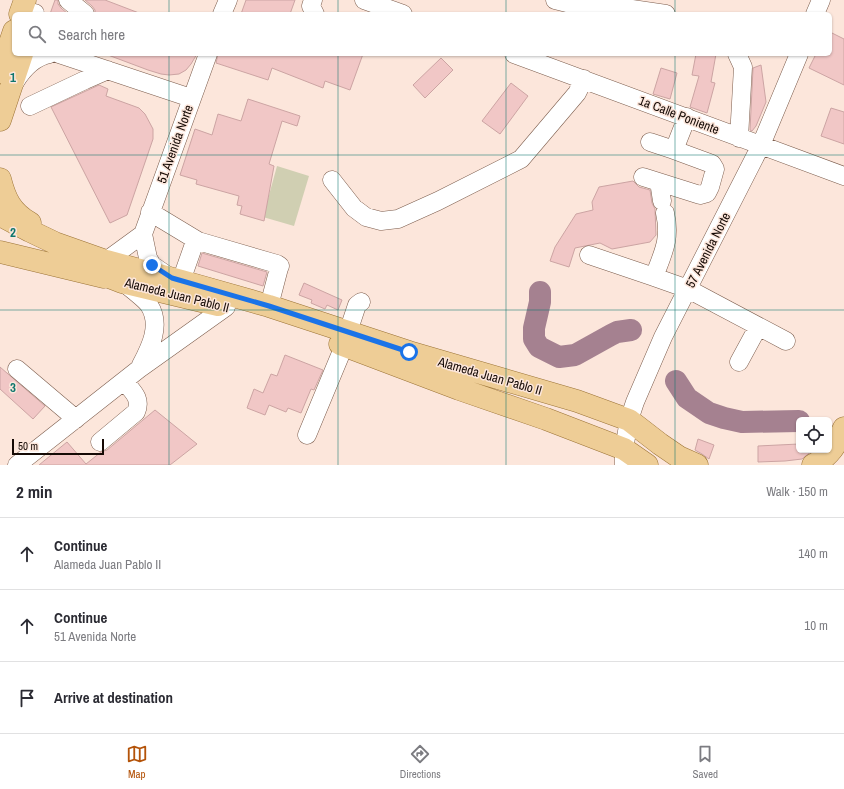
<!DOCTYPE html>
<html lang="en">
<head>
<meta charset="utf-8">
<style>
  body { margin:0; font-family:"Archivo Narrow",sans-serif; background:#f7f7f7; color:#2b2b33 }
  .controls { position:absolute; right:12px; bottom:12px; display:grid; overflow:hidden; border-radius:6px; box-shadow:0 1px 3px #0004 }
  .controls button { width:36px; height:36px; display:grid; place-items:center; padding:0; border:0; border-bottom:1px solid #e1e1e2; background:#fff; color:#2b2b33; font:20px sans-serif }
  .scale { position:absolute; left:12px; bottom:10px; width:92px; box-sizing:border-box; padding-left:4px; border:2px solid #150a05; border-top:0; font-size:11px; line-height:14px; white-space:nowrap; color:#150a05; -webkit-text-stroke:3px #fce6db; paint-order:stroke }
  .stop { position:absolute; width:12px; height:12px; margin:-9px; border:3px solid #1a73e8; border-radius:50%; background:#fff }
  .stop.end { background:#1a73e8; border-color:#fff; box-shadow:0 1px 4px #0008 }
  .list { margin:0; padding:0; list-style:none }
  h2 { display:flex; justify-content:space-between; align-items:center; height:52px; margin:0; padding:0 16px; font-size:17px }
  h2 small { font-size:13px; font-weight:400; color:#7c7c81 }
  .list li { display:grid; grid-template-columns:26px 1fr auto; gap:12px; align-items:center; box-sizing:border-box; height:72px; padding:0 16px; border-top:1px solid #e1e1e2 }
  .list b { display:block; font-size:15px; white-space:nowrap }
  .list p { margin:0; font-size:13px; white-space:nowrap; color:#7c7c81 }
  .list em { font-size:13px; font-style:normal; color:#7c7c81 }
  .icon { flex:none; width:22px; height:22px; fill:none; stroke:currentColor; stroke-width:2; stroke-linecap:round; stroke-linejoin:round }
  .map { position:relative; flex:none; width:844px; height:465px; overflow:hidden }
  .search { position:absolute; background:#fff; box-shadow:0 1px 3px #0004; left:12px; right:12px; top:12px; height:44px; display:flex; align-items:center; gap:10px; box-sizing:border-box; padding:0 14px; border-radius:6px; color:#7c7c81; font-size:15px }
  .sheet { height:268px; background:#fff }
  nav { display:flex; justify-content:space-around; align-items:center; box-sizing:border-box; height:56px; border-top:1px solid #e1e1e2; background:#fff; font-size:11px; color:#7c7c81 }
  nav a { display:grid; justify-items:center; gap:2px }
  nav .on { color:#b45309 }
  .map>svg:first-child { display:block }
</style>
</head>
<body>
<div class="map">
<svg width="844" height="465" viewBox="0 0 844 465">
  <rect width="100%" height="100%" fill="#fce6db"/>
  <!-- green -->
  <path fill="#d0cfb2" d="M277,166L309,176L294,226L263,217Z"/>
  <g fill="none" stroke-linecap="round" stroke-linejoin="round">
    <!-- river -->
    <path stroke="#a58190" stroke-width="22" d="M540,292V302L534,328V339L539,347L559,357L575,355L611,335L617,332L631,330
      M676,381L687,398L709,413L724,418L742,422L799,421"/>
  </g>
  <!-- building -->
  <path fill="#f1c7c6" stroke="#cca4a3" d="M55,0H58V4L61,8L68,14H50Z
    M85,0H105L139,13V14H95V10L92,6Z
    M246,0H295L290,14H241Z
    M830,32L844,39V85L809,68L816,54H830Z
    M108,54H197L191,64L186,70L179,74L169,75L161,74L148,70L108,55Z
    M218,54H363L350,90L325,81L323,88L272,68L268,80L216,63Z
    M696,54H716L711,82L715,83L707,113L690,107L699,76L692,75Z
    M441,58L453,70L425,98L413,85Z
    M761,65L766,102L756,126L752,131L750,130L753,68Z
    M661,68L677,73L670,99L653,94Z
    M511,83L528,96L500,134L482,121Z
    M99,85L108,89L106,96L139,108L145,114L153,129V139L127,215L110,223L51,107Z
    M248,99L300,116L297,126L282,121L269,164L274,166L264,221L240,214L242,206L237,205L239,196L196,184L197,180L180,175L195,129L212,135L218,114L241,121Z
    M831,108L844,112V144L821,136Z
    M633,181L639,187L650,190L652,203L655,209L656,235L650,242L612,249L600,243L575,248L569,267L550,261L555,247L576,214L593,210L592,202L599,187Z
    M202,253L267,272L263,286L198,266Z
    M304,283L342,300L338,310L327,305L325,309L311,303L312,300L299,295Z
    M285,355L323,370L314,390L311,389L301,413L288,408L286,412L269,405L265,415L247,408L254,389L263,393L271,374L277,376Z
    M0,367L45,406L33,419L0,389Z
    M155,410L197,444L170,465H39L67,442L86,464L101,452L107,450Z
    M698,439L714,445L709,459L702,454L695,450Z
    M799,444V450H813L802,459L785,461L758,462V446Z"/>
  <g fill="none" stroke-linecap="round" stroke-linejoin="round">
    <defs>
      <path id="minor" d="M68,0L85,14
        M313,0L311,6L315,14
        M364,0L403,14
        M555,0L567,3L599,4L666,14
        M35,13V14
        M222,14L228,0
        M815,14L821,0
        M59,54L191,98
        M514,54L844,176
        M737,54L743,67L739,138
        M15,82C23,69 34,57 50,54
        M30,106L85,80L108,70
        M650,142L674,150
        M643,177L700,195L707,193L710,187L715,169L712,164L674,150L687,117
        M332,180L354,208L366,217L381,221L398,219L438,201L521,159L577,93L584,79
        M662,201L660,188L662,183
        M150,212L198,241L277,264L280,266L279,268L269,306
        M665,213C671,239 663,253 654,277L688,289L786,341
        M589,255L654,277
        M106,261L143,234
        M168,276L152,265L148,258L143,234L208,54
        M181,281L193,247L198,241
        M123,282C130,288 145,299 149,305C162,325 150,348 141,365
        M348,332L357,305L361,302
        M739,362L758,327
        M17,369L76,419
        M307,435L344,346
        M100,442L136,412C142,398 132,391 124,381
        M17,465L139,369L226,307
        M624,465V449L629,420L635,402L663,337L761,145L799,54"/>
      <path id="major" d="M20,14L25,0
        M0,72L14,31
        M0,120L22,54
        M0,179C5,199 11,212 30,223
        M0,215L30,231L55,243L106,261L181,281L269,306L409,352L577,401L629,420L660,444L679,457L697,465
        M0,252L104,277
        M91,270L122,282L218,305
        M340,344L459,389L546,419L624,449L647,465
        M813,465C830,456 836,445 844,428"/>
    </defs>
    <!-- minor casing -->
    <use href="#minor" stroke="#7c5d4d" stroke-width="19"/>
    <!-- major casing -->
    <use href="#major" stroke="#9b7336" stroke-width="23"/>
    <!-- minor -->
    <use href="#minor" stroke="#fff" stroke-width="18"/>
    <!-- major -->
    <use href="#major" stroke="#eecd96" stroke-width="22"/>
  </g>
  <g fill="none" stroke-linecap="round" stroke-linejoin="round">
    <!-- route -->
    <path stroke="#1a73e8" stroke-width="5" d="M152,265L172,278L269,306L409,352"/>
  </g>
  <!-- grid -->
  <path fill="none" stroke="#0f766e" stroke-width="1" stroke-opacity="0.55" d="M169,0V14M338,0V14M506,0V14M675,0V14M169,54V465M338,54V465M506,54V465M675,54V465M0,155H844M0,310H844"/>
  <g text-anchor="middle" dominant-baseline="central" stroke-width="3" stroke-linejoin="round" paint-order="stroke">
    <!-- street labels -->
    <g font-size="13" fill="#150a05" stroke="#fce6db">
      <text transform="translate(679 115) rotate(21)">1a Calle Poniente</text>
      <text transform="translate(175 144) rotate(-70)">51 Avenida Norte</text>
      <text transform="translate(708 250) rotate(-63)">57 Avenida Norte</text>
      <text transform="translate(177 295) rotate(14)">Alameda Juan Pablo II</text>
      <text transform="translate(490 376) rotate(16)">Alameda Juan Pablo II</text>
    </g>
  </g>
  <g font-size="13" text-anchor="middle" font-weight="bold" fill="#0f766e" stroke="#fce6db" stroke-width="3" stroke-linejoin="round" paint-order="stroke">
    <text x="13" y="82">1</text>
    <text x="13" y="237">2</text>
    <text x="13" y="392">3</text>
  </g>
</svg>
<div class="controls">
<button><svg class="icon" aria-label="locate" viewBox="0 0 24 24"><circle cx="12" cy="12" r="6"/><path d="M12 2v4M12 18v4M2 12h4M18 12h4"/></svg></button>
</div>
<div class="scale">50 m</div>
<div class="stop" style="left:409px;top:352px"></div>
<div class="stop end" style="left:152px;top:265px"></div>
<div class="search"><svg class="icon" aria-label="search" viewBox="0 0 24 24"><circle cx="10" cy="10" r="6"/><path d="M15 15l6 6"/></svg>Search here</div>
</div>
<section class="sheet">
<h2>2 min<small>Walk · 150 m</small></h2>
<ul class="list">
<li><svg class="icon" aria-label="ahead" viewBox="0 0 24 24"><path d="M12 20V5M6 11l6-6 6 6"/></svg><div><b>Continue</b><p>Alameda Juan Pablo II</p></div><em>140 m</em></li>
<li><svg class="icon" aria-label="ahead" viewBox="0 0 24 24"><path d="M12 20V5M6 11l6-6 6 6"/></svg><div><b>Continue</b><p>51 Avenida Norte</p></div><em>10 m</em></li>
<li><svg class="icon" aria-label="arrive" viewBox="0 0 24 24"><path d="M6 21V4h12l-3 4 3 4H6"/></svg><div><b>Arrive at destination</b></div></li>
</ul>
</section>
<nav>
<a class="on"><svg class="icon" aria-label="map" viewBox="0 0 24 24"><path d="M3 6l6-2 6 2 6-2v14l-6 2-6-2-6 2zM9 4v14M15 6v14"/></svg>Map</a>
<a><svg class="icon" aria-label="directions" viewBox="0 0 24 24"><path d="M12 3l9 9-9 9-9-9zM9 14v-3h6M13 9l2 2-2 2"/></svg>Directions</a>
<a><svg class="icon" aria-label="saved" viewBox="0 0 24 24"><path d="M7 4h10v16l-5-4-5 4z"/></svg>Saved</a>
</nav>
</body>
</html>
